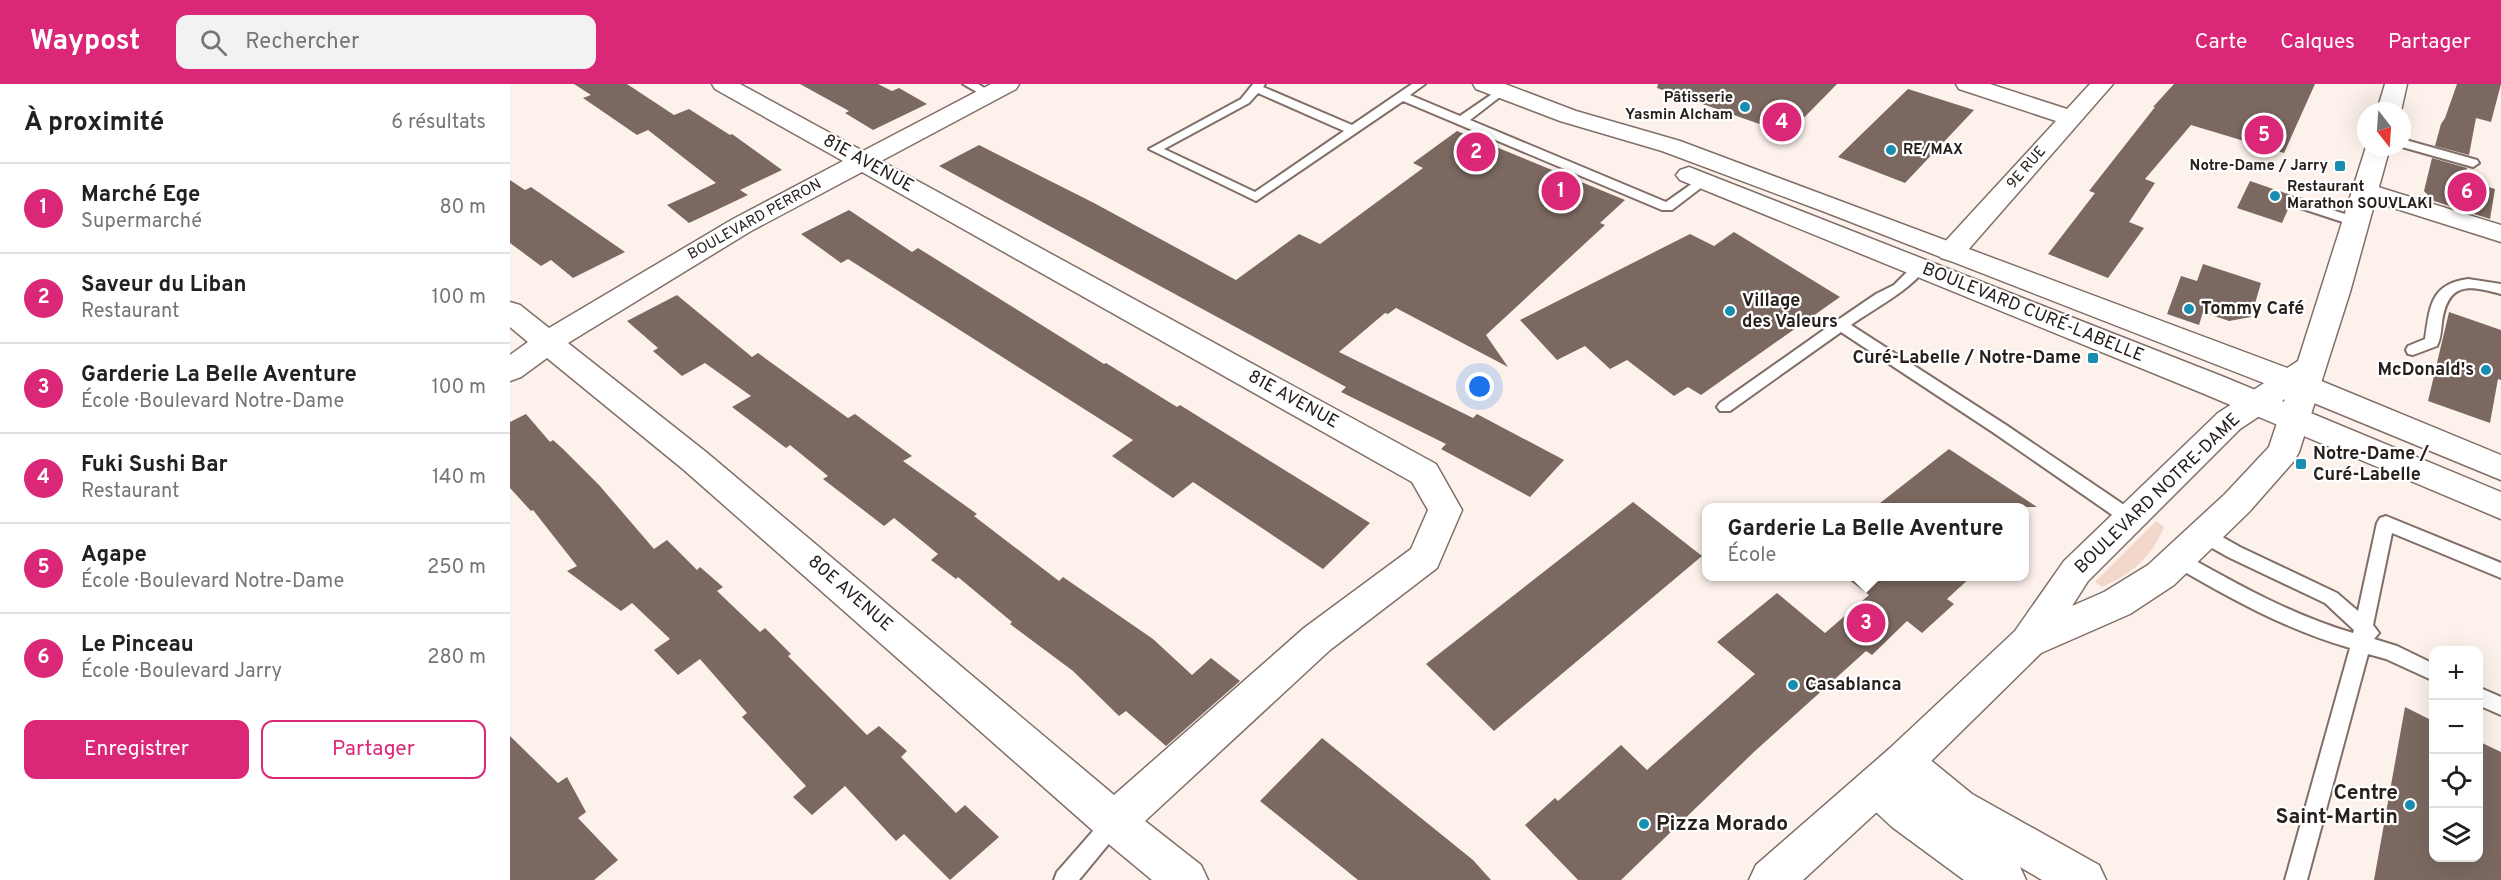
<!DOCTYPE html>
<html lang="fr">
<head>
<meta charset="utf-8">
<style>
  body { margin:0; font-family:Overpass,sans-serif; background:#f2f2f2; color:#202124 }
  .controls { position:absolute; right:18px; bottom:18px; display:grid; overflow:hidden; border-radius:12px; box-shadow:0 6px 24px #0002 }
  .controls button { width:54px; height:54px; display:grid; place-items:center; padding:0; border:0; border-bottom:2px solid #e0e0e0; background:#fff; color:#202124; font:30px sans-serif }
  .compass { position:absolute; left:1847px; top:18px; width:54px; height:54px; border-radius:50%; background:#fff; box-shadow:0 6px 24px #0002; rotate:163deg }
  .you { position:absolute; left:970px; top:303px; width:21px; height:21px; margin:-15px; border:4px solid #fff; border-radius:50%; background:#1a73e8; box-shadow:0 0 0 9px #1a73e833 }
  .badge { display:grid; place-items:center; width:39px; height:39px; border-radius:50%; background:#db2777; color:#fff; font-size:20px; font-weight:700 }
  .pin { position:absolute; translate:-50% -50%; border:3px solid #fff; box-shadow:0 2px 6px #0006 }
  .popup { position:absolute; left:1192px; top:419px; width:327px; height:78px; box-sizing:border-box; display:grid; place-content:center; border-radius:12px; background:#fff; filter:drop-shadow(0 2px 4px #0005); font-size:20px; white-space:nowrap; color:#757577 }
  .popup b { font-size:22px; color:#202124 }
  .popup::after { content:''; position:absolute; left:50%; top:100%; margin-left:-12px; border:12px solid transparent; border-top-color:#fff }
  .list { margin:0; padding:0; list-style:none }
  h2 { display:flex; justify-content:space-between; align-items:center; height:78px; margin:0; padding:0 24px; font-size:26px }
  h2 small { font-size:20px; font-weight:400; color:#757577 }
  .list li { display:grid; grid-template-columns:39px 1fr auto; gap:18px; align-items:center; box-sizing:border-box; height:90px; padding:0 24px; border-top:2px solid #e0e0e0 }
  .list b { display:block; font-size:22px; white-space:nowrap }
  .list p { margin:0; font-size:20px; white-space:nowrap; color:#757577 }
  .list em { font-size:20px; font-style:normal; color:#757577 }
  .actions { display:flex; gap:12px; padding:18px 24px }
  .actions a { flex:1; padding:14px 0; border:2px solid #db2777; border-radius:12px; text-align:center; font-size:21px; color:#db2777 }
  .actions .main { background:#db2777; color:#fff }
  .icon { flex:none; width:33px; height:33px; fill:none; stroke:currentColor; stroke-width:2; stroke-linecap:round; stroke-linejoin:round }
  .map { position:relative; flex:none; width:1991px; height:796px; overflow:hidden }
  header { display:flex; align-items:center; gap:36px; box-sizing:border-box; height:84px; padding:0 30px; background:#db2777; color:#fff }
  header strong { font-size:28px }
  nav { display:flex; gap:33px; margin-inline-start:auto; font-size:21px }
  .search { width:420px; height:54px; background:#f2f2f2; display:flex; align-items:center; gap:15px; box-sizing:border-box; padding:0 21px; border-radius:12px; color:#757577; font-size:22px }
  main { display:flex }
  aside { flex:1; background:#fff }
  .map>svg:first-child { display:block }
</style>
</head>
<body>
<header>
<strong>Waypost</strong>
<div class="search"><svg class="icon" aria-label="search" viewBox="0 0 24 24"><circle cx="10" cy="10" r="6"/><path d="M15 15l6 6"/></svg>Rechercher</div>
<nav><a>Carte</a><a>Calques</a><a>Partager</a></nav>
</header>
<main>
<aside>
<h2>À proximité<small>6 résultats</small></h2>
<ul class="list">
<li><span class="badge">1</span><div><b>Marché Ege</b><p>Supermarché</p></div><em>80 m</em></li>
<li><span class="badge">2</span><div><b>Saveur du Liban</b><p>Restaurant</p></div><em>100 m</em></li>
<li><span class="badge">3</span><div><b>Garderie La Belle Aventure</b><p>École · Boulevard Notre-Dame</p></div><em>100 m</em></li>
<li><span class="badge">4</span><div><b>Fuki Sushi Bar</b><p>Restaurant</p></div><em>140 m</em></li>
<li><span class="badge">5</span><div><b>Agape</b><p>École · Boulevard Notre-Dame</p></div><em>250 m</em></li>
<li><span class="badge">6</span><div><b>Le Pinceau</b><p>École · Boulevard Jarry</p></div><em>280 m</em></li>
</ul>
<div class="actions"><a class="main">Enregistrer</a><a>Partager</a></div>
</aside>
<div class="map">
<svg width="1991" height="796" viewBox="0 0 1991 796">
  <rect width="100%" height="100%" fill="#fdf1eb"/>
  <!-- green -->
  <path fill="#f3d7cb" d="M1646,437L1654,443C1640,475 1624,488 1592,503L1585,498Z"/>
  <!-- building -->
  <path fill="#7b6961" d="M64,0H117L164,31L179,25L220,51L222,50L272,86L230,106L238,111L179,139L157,121L206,99L138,46L127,51L73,14L81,11Z
    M290,0H368L382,7L389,4L417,20L363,46L335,29L339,27Z
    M1148,0H1327L1278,50L1147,4Z
    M1664,0H1805L1774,69L1681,41L1635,95L1645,99L1619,138L1634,144L1598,194L1538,170L1585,109L1579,107L1645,23H1643Z
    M1947,0H1991L1981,38L1966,34L1959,71L1925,62L1931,40L1935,34Z
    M1398,5L1464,26L1395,99L1328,73Z
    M947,47L1115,116L1090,139L1095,141L976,251L998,283L886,224L878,230L875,229L829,268L963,334L967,330L1054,376L1020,413L931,365L936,360L831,308L836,303L429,82L469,61L584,119L726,196L789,150L810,160L913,84L903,79Z
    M1922,74L1957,84L1955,96L1985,105L1980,135L1924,117L1914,107Z
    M0,96L15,106L21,103L115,168L63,194L41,176L31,182L0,159Z
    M1740,97L1784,112L1772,139L1727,124Z
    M339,126L402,168L408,164L594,280L596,279L667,323L670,321L860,439L813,485L683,398L663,414L602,372L623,356L338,175L331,179L291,150Z
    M1224,148L1330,213L1191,311L1178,303L1164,312L1117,276L1100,285L1075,262L1047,276L1010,236L1180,150L1204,162Z
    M1693,180L1751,199L1741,233L1719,237L1693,228L1689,241L1657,230L1671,192L1687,197Z
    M167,211L242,273L248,269L338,334L345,330L402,372L393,377L467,430L464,432L549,497L553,493L643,555L682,591L701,574L730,597L656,662L616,627L609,632L563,587L500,540L502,538L448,493L446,495L421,476L428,470L384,434L374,442L313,395L318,392L280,361L276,364L222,323L241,312L195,279L172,292L143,267L148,264L117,237Z
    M1939,228L1991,246V296L1988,295L1980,339L1918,317Z
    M16,330L40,358L43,356L53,365L89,401L144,465L157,456L187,486L190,483L213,503L207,507L250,548L255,544L281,570L278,572L357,651L369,642L397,667L391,673L446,729L455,721L489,753L440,796L394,750L386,757L335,702L302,731L283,713L296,702L232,633L237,629L190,575L168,591L144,566L160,555L122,519L111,527L57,487L67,482L23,426L21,427L0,404V338Z
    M1439,365L1527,423H1365Z
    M1123,418L1192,472L984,647L916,580Z
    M1334,492H1462L1437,515L1444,520L1412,549L1397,537L1362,571L1356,567L1245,667L1111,796H1068L1015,741L1045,714L1048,717L1111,661L1137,686L1245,590L1207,558L1267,509L1315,549L1359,511Z
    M1895,623L1923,637V774H1968V657L1991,668V796H1864Z
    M0,652L48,699L57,693L76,728L68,734L108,776L84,796H0Z
    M812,654L963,776L981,796H848L750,717Z"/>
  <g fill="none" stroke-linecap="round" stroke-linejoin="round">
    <defs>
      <path id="service" d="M453,0H468L484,10L482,12H474Z
        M743,0H755L753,3L842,41L902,0H915L900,11L950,32L991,4L995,5V9L960,36L1156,118L1190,94L1194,93L1200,97L1162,126H1152L893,17L746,117L639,65L731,15ZM748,9L834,47L745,108L654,65L739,19Z
        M1892,55L1967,76L1969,79L1963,83L1892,63Z
        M1789,115L1850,135L1852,138L1845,142L1784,122L1783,119Z
        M1409,180L1416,184C1399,207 1365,224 1341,241L1496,341L1626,429L1628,434L1626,439L1620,441L1614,439L1484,349L1331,248L1220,327H1210L1207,323L1210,319L1325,238L1366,210L1384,201L1404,181Z
        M1958,195L1991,200V210C1958,201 1938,198 1932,238C1931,246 1931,254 1927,262L1903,271L1898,270L1896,266L1898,262L1915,255C1920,223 1920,200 1958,195Z
        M1876,432L1991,479V494L1882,449L1863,541L1869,549L1864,555L1887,562L1924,580V597L1876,575L1858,570L1797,796H1775L1840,564C1777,546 1719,514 1663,481L1660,476L1663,471L1669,469L1675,471C1729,501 1784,532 1843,549L1844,546L1815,519L1718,473L1688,456L1685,451L1688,446L1694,444L1700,446L1730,463L1827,509L1848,527L1867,439L1870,434Z
        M1968,603L1991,613V631L1968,621Z
        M604,728L611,731L614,738L611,745L569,796H544L547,788L597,731Z"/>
      <path id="minor" d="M202,0H230L353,67L481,0H509L506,5L371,77L926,380L952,426L927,484L820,566L635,737L691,781L698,796H642L589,752L174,386L37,274L11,293L0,297V271L18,258L0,243V218L10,221L39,244L223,135L333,77L205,5ZM352,88L902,398L918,426L901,465L794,544L604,711L196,368L58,259L241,147Z
        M1446,0H1480L1557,25L1580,0H1603L1451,174L1441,177L1431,174L1427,168L1431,162L1546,37L1449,5Z
        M1855,99L1991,141V158L1846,112L1842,107L1846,102Z
        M1393,659L1407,665L1462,710L1589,781L1596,796H1532L1510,783L1516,796H1454L1382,743L1353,716L1347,702L1353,688L1367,683L1377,686L1373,678L1379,665Z"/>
      <path id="tertiary" d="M1875,0H1897L1891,27H1867Z
        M1856,63H1880L1840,208L1789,368L1784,377L1739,428L1664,501L1620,530L1531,569L1407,691L1293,796H1239L1246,781L1379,665L1505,547L1554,477L1708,329L1788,277ZM1775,315L1759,363L1715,410L1638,481L1594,508L1562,522L1578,497L1730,345Z"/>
      <path id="primary" d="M963,0H995L1066,27L1170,57L1804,294L1991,371V396L1782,310L1315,128L1152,67L1050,37L966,5Z
        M1179,83L1714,293L1991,408V435L1692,309L1170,96L1166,91L1170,86Z"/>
    </defs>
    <!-- service casing -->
    <use href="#service" stroke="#816f67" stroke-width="4"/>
    <!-- minor casing -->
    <use href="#minor" stroke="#816f67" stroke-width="3"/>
    <!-- tertiary casing -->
    <use href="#tertiary" stroke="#816f67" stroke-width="3"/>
    <!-- primary casing -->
    <use href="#primary" stroke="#816f67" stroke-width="3"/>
    <!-- service -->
    <use href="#service" fill="#fff" fill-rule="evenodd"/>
    <!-- minor -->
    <use href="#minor" fill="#fff" fill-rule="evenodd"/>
    <!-- tertiary -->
    <use href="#tertiary" fill="#fff" fill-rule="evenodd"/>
    <!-- primary -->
    <use href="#primary" fill="#fff" fill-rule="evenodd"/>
  </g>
  <!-- markers -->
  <g fill="#178db0" stroke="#fff" stroke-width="2">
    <circle cx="1235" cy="23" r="6"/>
    <circle cx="1381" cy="66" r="6"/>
    <rect x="1824" y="76" width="12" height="12" rx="3"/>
    <circle cx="1765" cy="112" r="6"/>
    <circle cx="1679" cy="225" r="6"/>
    <circle cx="1220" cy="227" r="6"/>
    <rect x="1577" y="268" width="12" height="12" rx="3"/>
    <circle cx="1976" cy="286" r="6"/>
    <rect x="1785" y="374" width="12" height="12" rx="3"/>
    <circle cx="1283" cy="601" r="6"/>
    <circle cx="1900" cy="721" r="6"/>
    <circle cx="1134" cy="740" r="6"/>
  </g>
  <g text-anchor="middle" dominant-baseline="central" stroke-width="4.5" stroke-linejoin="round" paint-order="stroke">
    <!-- far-poi labels -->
    <g font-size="15" font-weight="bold" fill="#27201c" stroke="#fff" text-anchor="end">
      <text x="1223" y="14">Pâtisserie<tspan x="1223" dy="17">Yasmin Alcham</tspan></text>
      <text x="1393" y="66" text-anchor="start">RE/MAX</text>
      <text x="1818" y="82">Notre-Dame / Jarry</text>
      <text x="1777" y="103" text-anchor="start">Restaurant<tspan x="1777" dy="17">Marathon SOUVLAKI</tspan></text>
    </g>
    <!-- far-street labels -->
    <g font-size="15" fill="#27201c" stroke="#fff">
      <text transform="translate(1517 84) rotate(-49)">9E RUE</text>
      <text transform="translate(245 136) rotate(-29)">BOULEVARD PERRON</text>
    </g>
    <!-- street labels -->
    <g font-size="18" fill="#27201c" stroke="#fff">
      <text transform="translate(358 80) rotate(29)">81E AVENUE</text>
      <text transform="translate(1523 229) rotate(22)">BOULEVARD CURÉ-LABELLE</text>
      <text transform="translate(783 316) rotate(29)">81E AVENUE</text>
      <text transform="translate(1648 410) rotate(-44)">BOULEVARD NOTRE-DAME</text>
      <text transform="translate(340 510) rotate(41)">80E AVENUE</text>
    </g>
    <!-- poi labels -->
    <g font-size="18" font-weight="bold" fill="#27201c" stroke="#fff" text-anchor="start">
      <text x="1232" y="217">Village<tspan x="1232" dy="21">des Valeurs</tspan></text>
      <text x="1691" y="225">Tommy Café</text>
      <text x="1571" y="274" text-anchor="end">Curé-Labelle / Notre-Dame</text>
      <text x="1964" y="286" text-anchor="end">McDonald's</text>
      <text x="1803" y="370">Notre-Dame /<tspan x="1803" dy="21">Curé-Labelle</tspan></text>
      <text x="1295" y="601">Casablanca</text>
    </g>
    <!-- near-poi labels -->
    <g font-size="21" font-weight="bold" fill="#27201c" stroke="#fff" text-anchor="end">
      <text x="1888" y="709">Centre<tspan x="1888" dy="24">Saint-Martin</tspan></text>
      <text x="1146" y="740" text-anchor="start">Pizza Morado</text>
    </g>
  </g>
</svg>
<div class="controls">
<button>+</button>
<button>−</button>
<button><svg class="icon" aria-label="locate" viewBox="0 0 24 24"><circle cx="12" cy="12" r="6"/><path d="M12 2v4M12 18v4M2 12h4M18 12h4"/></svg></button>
<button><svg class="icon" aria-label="layers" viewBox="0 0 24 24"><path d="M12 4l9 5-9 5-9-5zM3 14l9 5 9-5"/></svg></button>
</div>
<svg class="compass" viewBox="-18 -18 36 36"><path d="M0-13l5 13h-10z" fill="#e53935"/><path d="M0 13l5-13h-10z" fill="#757577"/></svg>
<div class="you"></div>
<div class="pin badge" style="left:1051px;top:107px">1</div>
<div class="pin badge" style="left:966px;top:68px">2</div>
<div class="pin badge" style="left:1356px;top:539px">3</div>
<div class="popup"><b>Garderie La Belle Aventure</b>École</div>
<div class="pin badge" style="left:1272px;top:38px">4</div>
<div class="pin badge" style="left:1754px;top:51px">5</div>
<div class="pin badge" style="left:1957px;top:108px">6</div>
</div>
</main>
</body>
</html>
